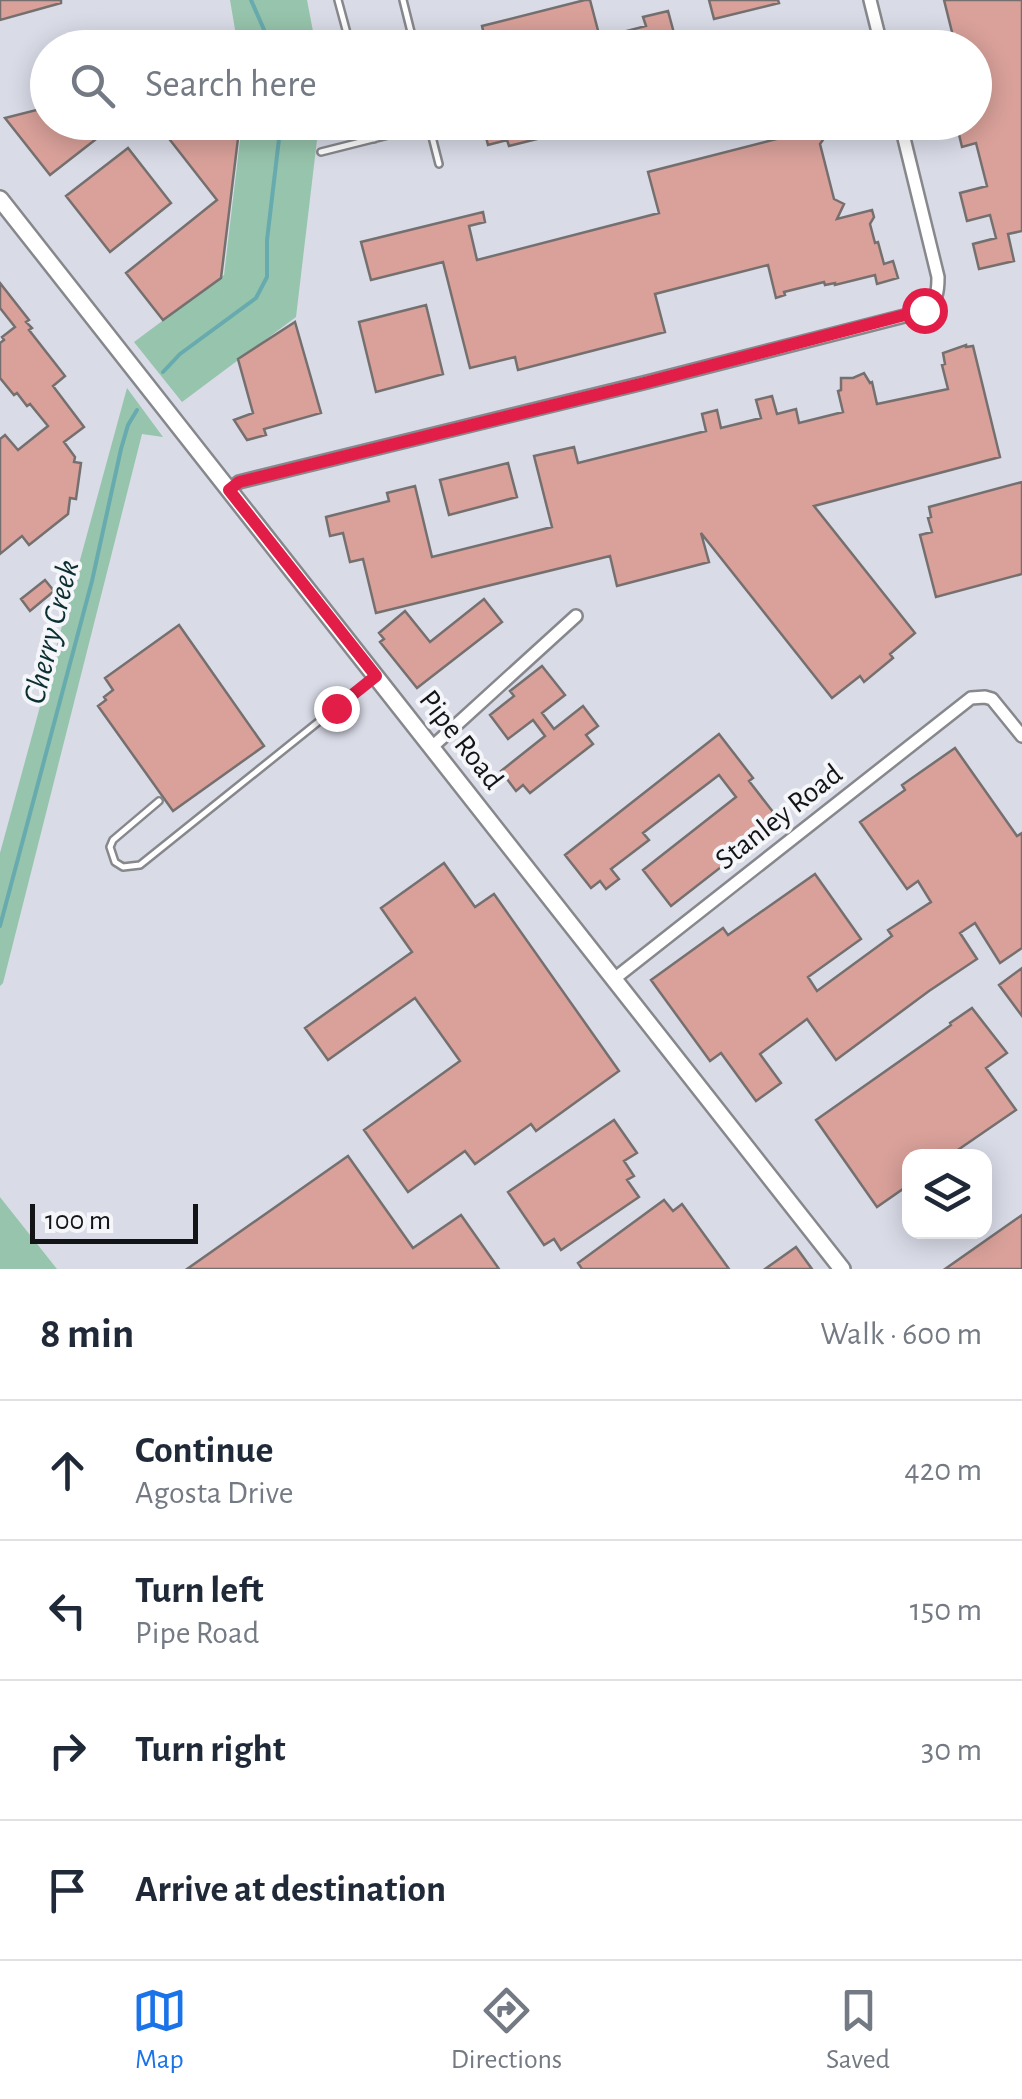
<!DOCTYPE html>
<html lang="en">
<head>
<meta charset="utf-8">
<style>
  body { margin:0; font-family:"Alegreya Sans",sans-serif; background:#f6f6f7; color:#1f2937 }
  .controls { position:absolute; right:30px; bottom:30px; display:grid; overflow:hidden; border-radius:20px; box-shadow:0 5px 25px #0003 }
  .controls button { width:90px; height:90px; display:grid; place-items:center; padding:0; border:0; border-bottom:2px solid #e0e1e3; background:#fff; color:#1f2937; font:50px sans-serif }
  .scale { position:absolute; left:30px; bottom:25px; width:168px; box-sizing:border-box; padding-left:10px; border:5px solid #131415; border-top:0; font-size:28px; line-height:35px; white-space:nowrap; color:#131415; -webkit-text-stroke:8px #f5f6fa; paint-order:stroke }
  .stop { position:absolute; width:30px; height:30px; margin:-22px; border:8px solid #e11d48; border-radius:50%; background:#fff }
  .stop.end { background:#e11d48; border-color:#fff; box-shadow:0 2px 10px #0008 }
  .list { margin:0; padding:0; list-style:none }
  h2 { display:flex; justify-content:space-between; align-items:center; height:130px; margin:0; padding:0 40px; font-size:42px }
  h2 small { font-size:32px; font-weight:400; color:#747a83 }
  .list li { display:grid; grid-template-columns:65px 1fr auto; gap:30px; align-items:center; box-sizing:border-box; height:140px; padding:0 40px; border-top:2px solid #e0e1e3 }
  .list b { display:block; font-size:38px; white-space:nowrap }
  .list p { margin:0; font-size:32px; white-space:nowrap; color:#747a83 }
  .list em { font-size:32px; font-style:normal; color:#747a83 }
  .icon { flex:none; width:55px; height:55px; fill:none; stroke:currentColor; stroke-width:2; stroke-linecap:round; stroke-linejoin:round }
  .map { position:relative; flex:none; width:1022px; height:1269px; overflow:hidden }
  .search { position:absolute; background:#fff; box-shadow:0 5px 25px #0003; left:30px; right:30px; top:30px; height:110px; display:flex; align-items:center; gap:25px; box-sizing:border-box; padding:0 35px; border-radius:55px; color:#747a83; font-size:38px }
  .sheet { height:690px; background:#fff }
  nav { display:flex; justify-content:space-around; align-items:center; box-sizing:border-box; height:140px; border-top:2px solid #e0e1e3; background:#fff; font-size:28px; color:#747a83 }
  nav a { display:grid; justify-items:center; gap:5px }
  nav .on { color:#1a73e8 }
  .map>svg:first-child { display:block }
</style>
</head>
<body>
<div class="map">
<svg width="1022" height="1269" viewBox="0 0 1022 1269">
  <rect width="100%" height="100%" fill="#e7e8ed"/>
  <!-- built -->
  <path fill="#d9dbe7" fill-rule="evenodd" d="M0,0H1022V1269H57L0,1197ZM48,48H974V122H48ZM910,1156H984V1232H910Z"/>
  <!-- green -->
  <path fill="#97c4ac" d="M230,0H307L316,47H238Z
    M242,123H319L296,317L182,402L134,342L224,275Z
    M127,388L163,437L142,434L3,983L0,986V853Z
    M0,1197L57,1269H0Z"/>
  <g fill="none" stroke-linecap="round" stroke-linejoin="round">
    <!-- stream -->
    <path stroke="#68abaf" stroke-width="4" d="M251,0L272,48
      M163,372L180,354L256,298L267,277V240L281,122
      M0,926L92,581L121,449L128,425L137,410"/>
  </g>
  <!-- building -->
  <path fill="#d9a19a" stroke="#75706f" stroke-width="2.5" d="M0,0H61V3L0,20Z
    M585,0H590L600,38L646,26L643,17L668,11L678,48H487L482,26Z
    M709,0H778L779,3L714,19Z
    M944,0H1022V231L1008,234L1014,261L979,269L973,244L996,238L990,215L967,221L960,193L987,186L976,143L962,147L956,122H974V48H956Z
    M48,107V122H118L50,175L5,118Z
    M156,122H240L221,278L163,320L126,273L217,200Z
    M482,122H589V126L509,146L507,140L488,145Z
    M823,127L825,137L820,144L834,199L844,204L837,219L872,210L874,217L870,224L875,243L878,242L884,264L893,261L898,278L877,284L875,275L835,285V283L825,285L824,282L784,292L785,295L776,298L768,265L655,294L665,332L518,370L515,357L470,368L443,262L371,280L361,242L483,212L485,222L469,226L477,260L659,213L648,172Z
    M128,148L171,203L110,252L66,196Z
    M0,283L29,320L26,322L32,328L29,330L65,376L53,386L84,427L64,442L75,457L74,462L81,463L76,499L70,498L68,514L29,545L22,536L0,554V439L5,435L18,450L48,426L30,404L27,406L17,393L14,395L0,378V343L4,340L2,337L15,327L0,308Z
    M426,305L443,374L376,392L359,322Z
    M295,322L321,413L264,429L266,435L247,440L234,420L253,413L238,359Z
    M966,345V347L973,346L1000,457L814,506L915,633L890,654L893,658L864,682L860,676L832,698L701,533L709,562L617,586L610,556L376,613L363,559L350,562L343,533L330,536L326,517L389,501L387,493L415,486L432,557L552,527L534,456L574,447L578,463L706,431L702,414L717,410L721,428L761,418L756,400L772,396L777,414L796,409L799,423L843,412L838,391L841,390V378H853L864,373L870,383L872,382L877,404L948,389L942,365L945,364L943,353Z
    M508,463L517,497L449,515L440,480Z
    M1022,482V574L936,597L920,535L932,532L928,518L931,517L929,507Z
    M45,580L54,591L30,611L21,599Z
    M484,599L502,622L417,688L380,642L384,639L379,633L405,611L430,642Z
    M179,625L264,746L173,811L98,706L106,700L104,697L113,690L105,678Z
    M542,666L565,695L542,713L554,729L583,706L598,726L586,735L593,744L530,793L523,785L516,791L501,771L545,736L533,720L508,739L490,715L514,696L510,691Z
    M719,734L753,778L749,781L780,821L671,906L643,870L736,797L719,775L643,833L649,840L611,869L619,879L606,889L600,881L591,888L565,855Z
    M955,748L1017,836L1022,833V948L1000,963L975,923L960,933L977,959L929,991L836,1060L807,1019L760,1054L781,1083L756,1101L721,1053L710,1061L651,980L723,928L728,935L815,874L861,939L808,977L817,991L892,936L888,930L931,902L918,881L907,889L860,822L905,790L902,785Z
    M444,863L475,907L494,894L619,1071L536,1131L531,1124L475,1164L465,1151L408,1192L364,1130L460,1061L415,998L328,1060L305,1028L412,952L381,908Z
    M1022,968V1016L999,985Z
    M972,1008L1007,1053L986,1068L1016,1110L949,1156H910V1184L877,1207L816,1120L951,1025L950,1023Z
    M614,1120L637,1153L624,1161L634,1176L627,1180L639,1197L561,1250L554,1239L544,1245L508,1192Z
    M348,1156L413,1248L461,1215L499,1269H187Z
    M664,1200L673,1211L682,1204L729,1269H582L578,1263Z
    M1022,1215V1269H945Z
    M796,1247L812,1269H765Z"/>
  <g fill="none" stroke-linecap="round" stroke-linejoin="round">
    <defs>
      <path id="lane" d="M338,0L351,48
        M403,0L415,48
        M370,122L374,139
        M429,125L439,164
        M321,152L440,122
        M159,801L113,840L110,847L115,862L123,867L140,865L373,678"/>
      <path id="street" d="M870,0L882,48
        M229,490L239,482L643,383L924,311C937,300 938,293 938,277L900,122
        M432,747L576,616
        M614,979L971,698L985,697L992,699L1022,736"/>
      <path id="secondary" d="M0,199L842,1269"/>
    </defs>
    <!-- lane casing -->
    <use href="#lane" stroke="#87888c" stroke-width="10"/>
    <!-- street casing -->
    <use href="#street" stroke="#87888c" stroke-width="16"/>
    <!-- secondary casing -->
    <use href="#secondary" stroke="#87888c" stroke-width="20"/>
    <!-- lane -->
    <use href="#lane" stroke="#fff" stroke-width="5"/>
    <!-- street -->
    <use href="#street" stroke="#fff" stroke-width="11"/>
    <!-- secondary -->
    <use href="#secondary" stroke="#fff" stroke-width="15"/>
  </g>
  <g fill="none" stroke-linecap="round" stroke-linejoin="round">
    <!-- route -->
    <path stroke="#e11d48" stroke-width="12" d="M336,708L376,676L229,490L239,482L644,383L924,310"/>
  </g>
  <g text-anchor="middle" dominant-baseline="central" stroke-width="8" stroke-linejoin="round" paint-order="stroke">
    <!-- street labels -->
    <g font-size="30" fill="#131415" stroke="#f5f6fa">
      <text transform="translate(461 740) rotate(52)">Pipe Road</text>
      <text transform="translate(779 817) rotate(-38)">Stanley Road</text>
    </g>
    <!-- water labels -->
    <g font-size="32" font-style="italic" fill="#0c2f31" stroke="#f5f6fa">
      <text transform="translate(51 632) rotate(-76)">Cherry Creek</text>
    </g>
  </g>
</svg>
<div class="controls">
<button><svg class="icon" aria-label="layers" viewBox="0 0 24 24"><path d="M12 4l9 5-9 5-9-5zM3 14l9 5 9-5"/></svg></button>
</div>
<div class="scale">100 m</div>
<div class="stop" style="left:924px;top:310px"></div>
<div class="stop end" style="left:336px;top:708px"></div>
<div class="search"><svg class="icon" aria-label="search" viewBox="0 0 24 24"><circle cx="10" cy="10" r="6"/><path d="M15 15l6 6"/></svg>Search here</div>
</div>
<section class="sheet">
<h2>8 min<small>Walk · 600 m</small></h2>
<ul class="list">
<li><svg class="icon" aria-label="ahead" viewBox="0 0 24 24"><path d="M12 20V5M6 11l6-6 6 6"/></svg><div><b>Continue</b><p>Agosta Drive</p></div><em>420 m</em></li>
<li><svg class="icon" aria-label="left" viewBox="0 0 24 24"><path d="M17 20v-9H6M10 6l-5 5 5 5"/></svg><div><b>Turn left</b><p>Pipe Road</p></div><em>150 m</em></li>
<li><svg class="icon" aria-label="right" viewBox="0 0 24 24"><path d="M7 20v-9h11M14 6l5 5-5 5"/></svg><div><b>Turn right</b></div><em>30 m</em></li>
<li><svg class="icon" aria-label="arrive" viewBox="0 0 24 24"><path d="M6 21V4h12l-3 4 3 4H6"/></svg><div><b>Arrive at destination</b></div></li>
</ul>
</section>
<nav>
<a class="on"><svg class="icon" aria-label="map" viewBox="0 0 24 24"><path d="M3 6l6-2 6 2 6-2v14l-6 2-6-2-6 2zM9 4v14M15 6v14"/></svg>Map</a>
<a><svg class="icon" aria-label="directions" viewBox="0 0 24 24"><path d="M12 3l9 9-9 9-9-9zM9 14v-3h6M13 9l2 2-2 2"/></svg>Directions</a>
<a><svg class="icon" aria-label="saved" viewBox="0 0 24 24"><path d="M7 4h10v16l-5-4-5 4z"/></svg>Saved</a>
</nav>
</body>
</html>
